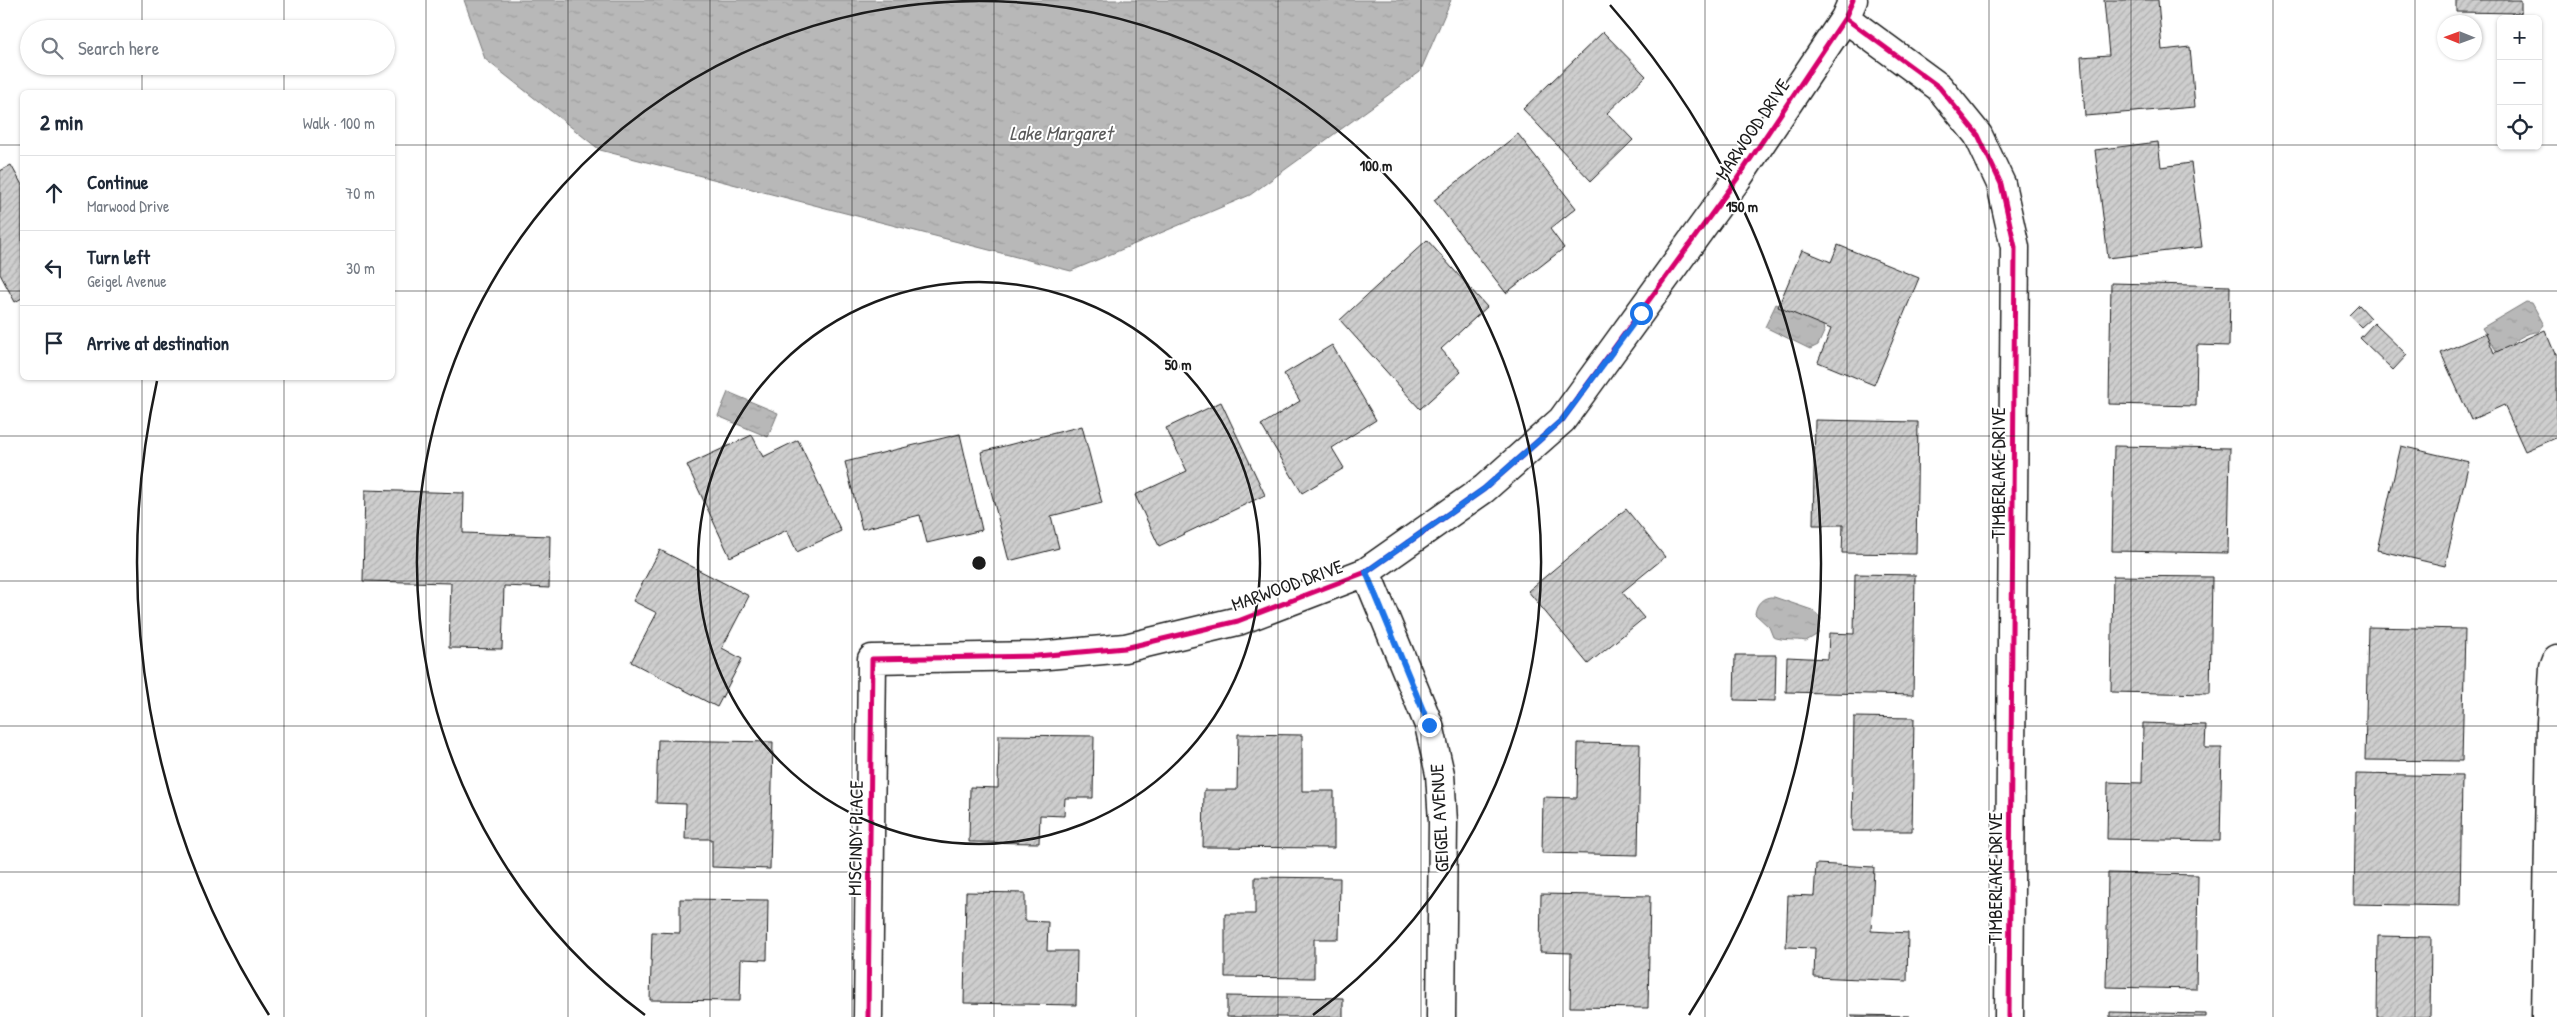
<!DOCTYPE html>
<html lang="en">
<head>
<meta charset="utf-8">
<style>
  body { margin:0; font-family:"Patrick Hand",sans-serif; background:#f6f6f7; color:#1f2937 }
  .controls { position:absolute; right:15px; top:15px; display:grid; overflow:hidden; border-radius:8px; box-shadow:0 1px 4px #0004 }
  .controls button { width:45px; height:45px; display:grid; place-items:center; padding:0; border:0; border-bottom:1px solid #e0e1e3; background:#fff; color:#1f2937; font:25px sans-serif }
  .compass { position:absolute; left:2437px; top:15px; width:45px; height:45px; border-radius:50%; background:#fff; box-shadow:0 1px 4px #0004; rotate:271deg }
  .stop { position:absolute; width:15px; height:15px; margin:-11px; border:4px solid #1a73e8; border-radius:50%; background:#fff }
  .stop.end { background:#1a73e8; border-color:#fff; box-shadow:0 1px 5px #0008 }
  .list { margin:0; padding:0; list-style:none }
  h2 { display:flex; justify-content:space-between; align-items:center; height:65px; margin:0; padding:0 20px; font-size:21px }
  h2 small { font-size:16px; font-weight:400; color:#747a83 }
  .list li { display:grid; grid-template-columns:32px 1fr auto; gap:15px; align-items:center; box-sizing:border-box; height:75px; padding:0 20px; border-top:1px solid #e0e1e3 }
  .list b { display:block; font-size:19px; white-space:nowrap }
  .list p { margin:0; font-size:16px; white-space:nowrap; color:#747a83 }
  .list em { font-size:16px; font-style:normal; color:#747a83 }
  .icon { flex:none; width:28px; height:28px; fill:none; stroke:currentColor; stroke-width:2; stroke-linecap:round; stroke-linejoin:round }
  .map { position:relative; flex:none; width:2557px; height:1017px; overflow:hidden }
  .search { position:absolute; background:#fff; box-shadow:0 1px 4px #0004; left:20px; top:20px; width:375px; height:55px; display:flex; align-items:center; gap:12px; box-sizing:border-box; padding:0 18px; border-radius:28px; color:#747a83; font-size:19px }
  .panel { position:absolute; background:#fff; box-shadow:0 1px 4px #0004; left:20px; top:90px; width:375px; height:290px; border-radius:8px }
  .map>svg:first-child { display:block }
</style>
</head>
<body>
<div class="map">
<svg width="2557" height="1017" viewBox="0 0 2557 1017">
  <defs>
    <pattern id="water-ripples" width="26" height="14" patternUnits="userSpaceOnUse" patternTransform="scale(1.25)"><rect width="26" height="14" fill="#b8b8b8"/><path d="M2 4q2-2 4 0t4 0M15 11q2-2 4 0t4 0" fill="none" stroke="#9e9e9e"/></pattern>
    <pattern id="building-hatch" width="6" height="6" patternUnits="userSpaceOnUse" patternTransform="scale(1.25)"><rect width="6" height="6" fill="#cecece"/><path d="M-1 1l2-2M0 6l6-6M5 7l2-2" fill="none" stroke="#b0b0b0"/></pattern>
  </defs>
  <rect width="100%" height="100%" fill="#fff"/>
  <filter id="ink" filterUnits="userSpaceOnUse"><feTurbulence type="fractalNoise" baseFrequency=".02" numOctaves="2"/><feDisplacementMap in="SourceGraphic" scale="10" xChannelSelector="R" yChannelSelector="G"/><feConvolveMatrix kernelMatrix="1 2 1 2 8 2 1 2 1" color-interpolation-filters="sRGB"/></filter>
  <g filter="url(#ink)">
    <!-- water -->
    <path fill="url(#water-ripples)" stroke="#7a7a7a" d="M464,0H1451L1420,72L1250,195L1071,271L600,150L485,59Z
      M2526,302L2532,303L2544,325L2538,332C2528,331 2510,342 2506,352L2499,355L2482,328Z
      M1776,304L1823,325L1824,332L1818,345L1810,349L1765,327Z
      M728,392L778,413L768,437L718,416Z
      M1774,597L1812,610L1821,618L1818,634L1806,641C1794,639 1784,641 1773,637L1769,627L1755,614C1756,604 1763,596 1774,597Z"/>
    <!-- building -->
    <path fill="url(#building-hatch)" stroke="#1c1c1c" d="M2104,0H2158L2162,50L2190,47L2195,107L2085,116L2081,57L2109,55Z
      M2456,0H2521V13L2456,12Z
      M1603,32L1646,76L1607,113L1633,140L1591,181L1523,109Z
      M1518,134L1576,208L1550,229L1564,248L1506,293L1434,200Z
      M2158,142L2161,167L2191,163L2202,247L2108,258L2095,150Z
      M11,165L22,185V298L15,302L0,274V171Z
      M1427,240L1487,307L1441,349L1461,372L1420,409L1340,320Z
      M1838,245L1919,278L1874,385L1818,362L1831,329L1778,307L1802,250L1831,262Z
      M2111,283L2230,286L2229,346L2197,345L2196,406L2109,404Z
      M2359,305L2371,318L2361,327L2349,315Z
      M2374,323L2407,355L2393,370L2360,338Z
      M2545,330L2555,354L2557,353V437L2525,451L2504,405L2471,420L2441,353L2486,333L2494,353Z
      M1332,345L1376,420L1332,448L1344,468L1302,493L1261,425L1300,401L1284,374Z
      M1221,402L1265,495L1159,546L1135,495L1187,471L1166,428Z
      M1815,420L1918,422L1916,554L1842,553L1843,525H1813Z
      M1082,426L1102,503L1051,516L1059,548L1009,561L981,452Z
      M960,434L982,530L927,543L920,515L862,529L845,462Z
      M752,435L763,457L798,440L841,531L797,552L787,530L730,557L687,465Z
      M2114,446L2230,448L2228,553L2112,551Z
      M2401,446L2469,462L2445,566L2377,550Z
      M365,490L464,493L463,533L550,536L549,588L504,586L502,649L449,648L451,583L363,581Z
      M1626,509L1665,557L1622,592L1644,618L1588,664L1528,591Z
      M660,550L749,596L722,648L742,659L717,707L631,662L657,613L633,601Z
      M1855,574L1915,575L1913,695L1786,692L1787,657L1828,659L1829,633L1854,634Z
      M2113,576L2212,577L2210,694L2111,692Z
      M2368,627L2465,629L2462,761L2365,760Z
      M1735,655H1776L1775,701L1734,700Z
      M1854,717L1914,718L1912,831H1852Z
      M2143,723L2206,725L2205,748H2222L2220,841L2107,839L2108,782L2142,783Z
      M1238,734L1302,735V791H1334V848L1203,847L1204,790H1237Z
      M999,735L1094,736L1093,798H1065L1064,816L1040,815L1039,843L969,842L970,787L998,788Z
      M658,740L773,742L770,869L712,867V839H685L686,804L656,803Z
      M1578,743L1640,744L1638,855L1542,853L1543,797L1577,798Z
      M2356,774L2462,776L2460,906L2354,904Z
      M1816,864L1874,867L1871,931L1908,933L1907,981L1814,977L1815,948L1786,947L1788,895L1814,896Z
      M2108,873L2198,875L2196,989L2106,987Z
      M1255,877L1340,878L1339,939H1314V978L1225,977V914H1255Z
      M966,892L1025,893V921L1048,922L1047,951H1077L1076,1005L964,1003Z
      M1541,894L1650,896L1648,1008L1570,1007L1571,953L1540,952Z
      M680,899L768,900L767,960L741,959L740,1001L650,1000L652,932L680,933Z
      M2378,936L2431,937L2430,1017H2377Z
      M1227,996L1343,998V1017H1227Z
      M2110,1012L2206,1014V1017H2110Z
      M1852,1015L1909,1016V1017H1852Z"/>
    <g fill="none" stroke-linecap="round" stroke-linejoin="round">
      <defs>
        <path id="minor" d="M1845,18L1939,87L1978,135L2001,184L2015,247L2009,1017
          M1366,572L1429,725L1440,774L1443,822L1441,1017
          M868,1017L872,659L1037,656L1125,648L1238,621L1366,572L1484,489L1562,420L1737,179L1845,18L1853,0
          M2546,1017L2551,723L2554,667L2557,659"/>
      </defs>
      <!-- minor casing -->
      <use href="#minor" stroke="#1c1c1c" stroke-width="31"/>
      <!-- minor -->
      <use href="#minor" stroke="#fff" stroke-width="28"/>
      <defs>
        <path id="cycleway" d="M1845,18L1939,87L1978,135L2001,184L2015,247L2009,1017
          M868,1017L872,659L1037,656L1125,648L1238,621L1366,572L1484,489L1562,420L1737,179L1845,18L1853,0"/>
      </defs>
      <!-- cycleway casing -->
      <use href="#cycleway" stroke="#fff" stroke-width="8"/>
      <!-- cycleway -->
      <use href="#cycleway" stroke="#d6006c" stroke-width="5"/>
    </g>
  </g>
  <g fill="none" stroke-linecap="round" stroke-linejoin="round" filter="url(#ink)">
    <!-- route -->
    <path stroke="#1a73e8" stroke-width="6" d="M1429,725L1366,572L1484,489L1562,420L1641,313"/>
  </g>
  <!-- grid -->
  <path fill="none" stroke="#1c1c1c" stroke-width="1" stroke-opacity="0.55" d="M142,0V29M284,0V29M426,0V1017M568,0V1017M710,0V1017M852,0V1017M994,0V1017M1136,0V1017M1278,0V1017M1421,0V1017M1563,0V1017M1705,0V1017M1847,0V1017M1989,0V1017M2131,0V1017M2273,0V1017M2415,0V1017M142,66V92M284,66V92M0,145H22M392,145H2501M2538,145H2557M0,291H22M392,291H2557M142,378V1017M284,378V1017M0,436H2557M0,581H2557M0,726H2557M0,872H2557"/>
  <!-- distance rings -->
  <g fill="none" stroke="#1c1c1c" stroke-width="2.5">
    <circle cx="979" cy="563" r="281"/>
    <path d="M645 1015A562 562 0 1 1 1313 1015"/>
    <path d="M269 1015A842 842 0 0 1 157 381M1610 5A842 842 0 0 1 1689 1015"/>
  </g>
  <g text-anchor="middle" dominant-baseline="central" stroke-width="4" stroke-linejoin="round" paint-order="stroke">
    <!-- street labels -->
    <g font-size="19" fill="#1c1c1c" stroke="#fff">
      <text transform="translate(1752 129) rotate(-56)">MARWOOD DRIVE</text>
      <text transform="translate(1998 473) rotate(-90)">TIMBERLAKE DRIVE</text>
      <text transform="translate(1287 585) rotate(-20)">MARWOOD DRIVE</text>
      <text transform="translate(1439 818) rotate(-93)">GEIGEL AVENUE</text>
      <text transform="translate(855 838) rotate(-89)">MISCINDY PLACE</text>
      <text transform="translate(1995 878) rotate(-90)">TIMBERLAKE DRIVE</text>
    </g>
    <!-- water labels -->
    <g font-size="20" font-style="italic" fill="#5a5a5a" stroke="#fff">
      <text x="1061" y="132">Lake Margaret</text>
    </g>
  </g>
  <circle cx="979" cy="563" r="8" fill="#1c1c1c" stroke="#fff" stroke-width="2.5"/>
  <g font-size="15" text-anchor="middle" font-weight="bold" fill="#1c1c1c" stroke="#fff" stroke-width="4" stroke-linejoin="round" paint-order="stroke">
    <text x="1376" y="171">100 m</text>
    <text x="1742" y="212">150 m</text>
    <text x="1178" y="370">50 m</text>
  </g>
</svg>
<div class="controls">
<button>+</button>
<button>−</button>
<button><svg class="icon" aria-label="locate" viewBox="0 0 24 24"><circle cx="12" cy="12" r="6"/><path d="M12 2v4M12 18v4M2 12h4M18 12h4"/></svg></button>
</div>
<svg class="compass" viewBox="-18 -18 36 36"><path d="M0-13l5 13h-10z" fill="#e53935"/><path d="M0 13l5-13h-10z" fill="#747a83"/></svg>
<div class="stop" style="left:1641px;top:313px"></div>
<div class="stop end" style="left:1429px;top:725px"></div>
<div class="search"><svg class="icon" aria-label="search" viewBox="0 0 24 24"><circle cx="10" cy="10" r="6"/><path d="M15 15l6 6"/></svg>Search here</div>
<section class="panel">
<h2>2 min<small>Walk · 100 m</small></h2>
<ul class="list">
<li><svg class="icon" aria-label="ahead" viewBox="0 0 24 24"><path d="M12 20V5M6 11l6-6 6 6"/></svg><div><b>Continue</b><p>Marwood Drive</p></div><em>70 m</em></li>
<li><svg class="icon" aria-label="left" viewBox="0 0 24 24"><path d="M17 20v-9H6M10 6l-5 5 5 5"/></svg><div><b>Turn left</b><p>Geigel Avenue</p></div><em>30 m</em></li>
<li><svg class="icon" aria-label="arrive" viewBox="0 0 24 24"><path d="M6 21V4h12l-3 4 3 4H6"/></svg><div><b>Arrive at destination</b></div></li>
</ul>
</section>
</div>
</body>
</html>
